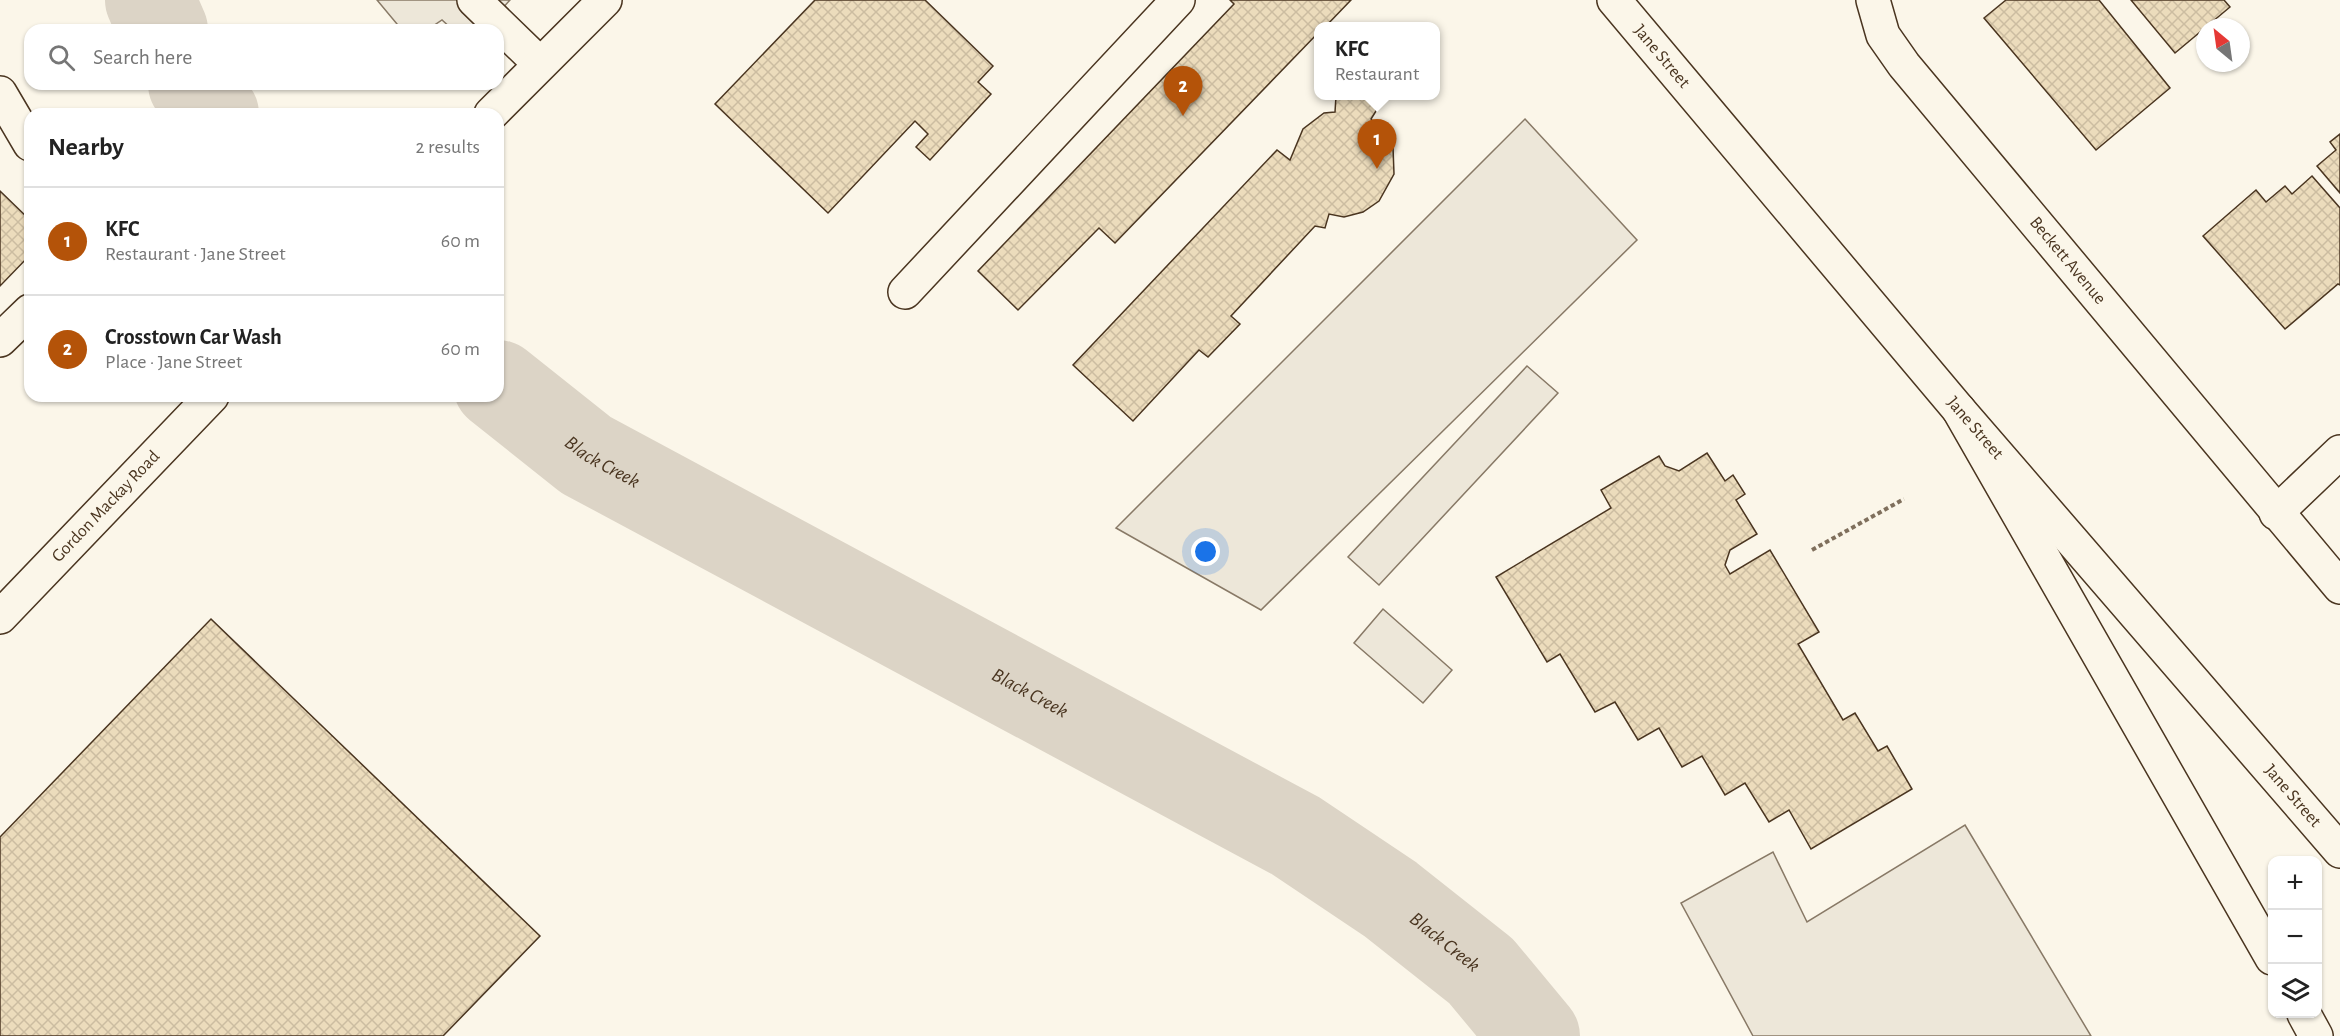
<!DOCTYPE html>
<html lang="en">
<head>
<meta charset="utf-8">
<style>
  body { margin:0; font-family:"Alegreya Sans",sans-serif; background:#f2f2f2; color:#222 }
  .controls { position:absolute; right:18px; bottom:18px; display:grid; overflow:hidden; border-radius:12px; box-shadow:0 2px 4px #0004 }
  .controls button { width:54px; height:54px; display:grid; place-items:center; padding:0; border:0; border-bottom:2px solid #e0e0e0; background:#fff; color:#222; font:30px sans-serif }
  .compass { position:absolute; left:2196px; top:18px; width:54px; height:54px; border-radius:50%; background:#fff; box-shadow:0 2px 4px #0004; rotate:331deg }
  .you { position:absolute; left:1206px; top:552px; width:21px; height:21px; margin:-15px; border:4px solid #fff; border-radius:50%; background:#1a73e8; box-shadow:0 0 0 9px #1a73e833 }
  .badge { display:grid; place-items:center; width:39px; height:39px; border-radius:50%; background:#b45309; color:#fff; font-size:20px; font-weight:700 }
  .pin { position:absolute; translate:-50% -50px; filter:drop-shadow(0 2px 3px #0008) }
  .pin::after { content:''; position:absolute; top:32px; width:21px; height:18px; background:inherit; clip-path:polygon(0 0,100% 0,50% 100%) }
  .popup { position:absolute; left:1314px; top:22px; width:126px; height:78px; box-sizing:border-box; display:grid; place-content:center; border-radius:12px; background:#fff; filter:drop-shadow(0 2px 4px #0005); font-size:20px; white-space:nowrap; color:#767676 }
  .popup b { font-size:22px; color:#222 }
  .popup::after { content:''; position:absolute; left:50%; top:100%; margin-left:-12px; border:12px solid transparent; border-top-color:#fff }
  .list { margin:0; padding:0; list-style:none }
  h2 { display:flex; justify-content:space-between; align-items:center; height:78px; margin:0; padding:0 24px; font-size:26px }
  h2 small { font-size:20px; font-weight:400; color:#767676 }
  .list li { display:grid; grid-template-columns:39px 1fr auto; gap:18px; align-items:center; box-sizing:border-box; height:108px; padding:0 24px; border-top:2px solid #e0e0e0 }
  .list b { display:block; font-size:22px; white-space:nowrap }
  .list p { margin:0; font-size:20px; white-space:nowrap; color:#767676 }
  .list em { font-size:20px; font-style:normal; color:#767676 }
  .icon { flex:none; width:33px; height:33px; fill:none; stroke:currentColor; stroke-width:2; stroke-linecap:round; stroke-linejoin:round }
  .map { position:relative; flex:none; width:2340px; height:1036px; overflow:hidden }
  .search { position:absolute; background:#fff; box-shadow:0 2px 4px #0004; left:24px; top:24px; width:480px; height:66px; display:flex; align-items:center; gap:15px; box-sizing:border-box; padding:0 21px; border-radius:18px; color:#767676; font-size:22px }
  .panel { position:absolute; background:#fff; box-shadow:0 2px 4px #0004; left:24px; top:108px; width:480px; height:294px; border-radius:18px }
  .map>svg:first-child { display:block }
</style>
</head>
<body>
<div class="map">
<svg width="2340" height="1036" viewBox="0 0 2340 1036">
  <defs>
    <pattern id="building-cross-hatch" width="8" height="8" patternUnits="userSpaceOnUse" patternTransform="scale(1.5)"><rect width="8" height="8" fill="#ecdcbc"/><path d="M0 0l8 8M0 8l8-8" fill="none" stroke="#ccbda1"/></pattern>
  </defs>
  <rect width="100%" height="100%" fill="#fbf6e9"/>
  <!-- parking -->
  <path fill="#ede7d9" stroke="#887966" stroke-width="1.5" d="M377,0H510L483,30H453L442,20L427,30H402Z
    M1525,119L1637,240L1261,610L1116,528Z
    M1527,366L1558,393L1379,585L1348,557Z
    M1383,609L1452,670L1423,703L1354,643Z
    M1965,825L2091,1036H1753L1681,903L1773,852L1807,922Z"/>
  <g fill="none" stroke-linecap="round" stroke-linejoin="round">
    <!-- river -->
    <g stroke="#dcd4c6" stroke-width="90">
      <path d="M150,0L163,30"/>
      <path d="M193,84L214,114"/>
      <path id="s1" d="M498,385L586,455L1296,836L1390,899L1481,971L1535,1036"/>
    </g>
  </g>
  <!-- building -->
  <path fill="url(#building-cross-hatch)" stroke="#4a3520" stroke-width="1.5" d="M815,0H925L993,66L978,82L991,94L930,160L916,147L928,134L915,121L828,213L715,104Z
    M1230,0H1351L1325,27H1318V33L1115,243L1099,228L1018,310L978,271L1234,4Z
    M2006,0H2099L2170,88L2096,150L1984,18Z
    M2131,0H2224L2230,7L2175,53Z
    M1336,96H1373L1376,111L1371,119L1393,147L1394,174L1379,201L1363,212L1344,217L1329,214L1325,228L1315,226L1231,316L1240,324L1208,357L1199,350L1133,421L1073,365L1277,150L1290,160L1303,129L1324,113L1335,112Z
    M2340,134V193L2317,166L2336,150L2330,142Z
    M2312,176L2340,208V285L2338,284L2285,329L2203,236L2256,190L2266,202L2285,186L2292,194Z
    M0,191L30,220V255L0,286Z
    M1707,453L1725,481L1733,475L1745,494L1736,500L1757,534L1730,550L1725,565L1730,574L1770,550L1819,632L1798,644L1843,720L1855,713L1878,751L1887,746L1912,789L1811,849L1789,810L1769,822L1745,783L1725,795L1702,756L1682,767L1659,728L1638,740L1615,702L1595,712L1560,654L1547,662L1496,577L1611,508L1601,490L1659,456L1665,466L1679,471Z
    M211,619L540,936L443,1036H0V837Z"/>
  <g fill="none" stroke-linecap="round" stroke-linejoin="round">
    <defs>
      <g id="minor">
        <path d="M474,0L540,64"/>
        <path id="s2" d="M1873,0L1883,35L1904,65L2340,587"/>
        <path d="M0,93L30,144"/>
        <path d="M491,114L605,0"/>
        <path d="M905,292L1178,0"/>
        <path d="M0,340L30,311"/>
        <path d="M2276,513L2340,452"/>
        <path id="s3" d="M0,617L212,396"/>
      </g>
      <g id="major">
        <path id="s4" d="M1614,0L1959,410L2340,851"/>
      </g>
      <path id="highway" d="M1959,410L2272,958
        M2304,1014L2316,1036"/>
    </defs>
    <!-- minor casing -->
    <use href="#minor" stroke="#4a3520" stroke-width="36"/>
    <!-- major casing -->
    <use href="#major" stroke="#4a3520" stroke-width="36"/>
    <!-- highway casing -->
    <use href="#highway" stroke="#4a3520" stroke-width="36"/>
    <!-- path -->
    <path stroke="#7f6f5c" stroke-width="4" stroke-dasharray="4.5 3" stroke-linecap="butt" d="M1812,550L1904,499"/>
    <!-- minor -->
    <use href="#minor" stroke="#fbf6e9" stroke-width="33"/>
    <!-- major -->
    <use href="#major" stroke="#fbf6e9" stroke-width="33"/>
    <!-- highway -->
    <use href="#highway" stroke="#fbf6e9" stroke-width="33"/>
  </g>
  <g text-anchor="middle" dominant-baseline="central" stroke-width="4.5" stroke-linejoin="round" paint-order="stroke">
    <!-- street labels -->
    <g font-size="18" fill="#4a3520" stroke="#fbf6e9">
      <text stroke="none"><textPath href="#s4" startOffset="74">Jane Street</textPath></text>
      <text stroke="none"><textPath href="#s2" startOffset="328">Beckett Avenue</textPath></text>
      <text stroke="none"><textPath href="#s4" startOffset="560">Jane Street</textPath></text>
      <text stroke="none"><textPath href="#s3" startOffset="153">Gordon Mackay Road</textPath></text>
      <text stroke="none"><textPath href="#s4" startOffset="1046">Jane Street</textPath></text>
    </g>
    <!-- water labels -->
    <g font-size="20" font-style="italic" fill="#4a3520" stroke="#fbf6e9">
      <text stroke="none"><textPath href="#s1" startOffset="130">Black Creek</textPath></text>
      <text stroke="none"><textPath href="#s1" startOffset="616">Black Creek</textPath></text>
      <text stroke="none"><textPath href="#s1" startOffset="1101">Black Creek</textPath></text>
    </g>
  </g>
</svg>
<div class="controls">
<button>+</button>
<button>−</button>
<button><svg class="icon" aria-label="layers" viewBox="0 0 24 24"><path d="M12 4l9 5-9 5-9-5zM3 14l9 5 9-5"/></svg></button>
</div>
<svg class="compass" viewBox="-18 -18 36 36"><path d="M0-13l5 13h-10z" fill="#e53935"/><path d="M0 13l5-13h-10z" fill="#767676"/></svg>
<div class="you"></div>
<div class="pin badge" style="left:1377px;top:169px">1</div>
<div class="popup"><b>KFC</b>Restaurant</div>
<div class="pin badge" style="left:1183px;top:116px">2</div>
<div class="search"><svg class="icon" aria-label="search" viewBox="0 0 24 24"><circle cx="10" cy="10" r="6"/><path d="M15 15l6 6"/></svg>Search here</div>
<section class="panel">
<h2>Nearby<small>2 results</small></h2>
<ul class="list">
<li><span class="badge">1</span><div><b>KFC</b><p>Restaurant · Jane Street</p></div><em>60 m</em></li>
<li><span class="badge">2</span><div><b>Crosstown Car Wash</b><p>Place · Jane Street</p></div><em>60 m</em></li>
</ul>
</section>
</div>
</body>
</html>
